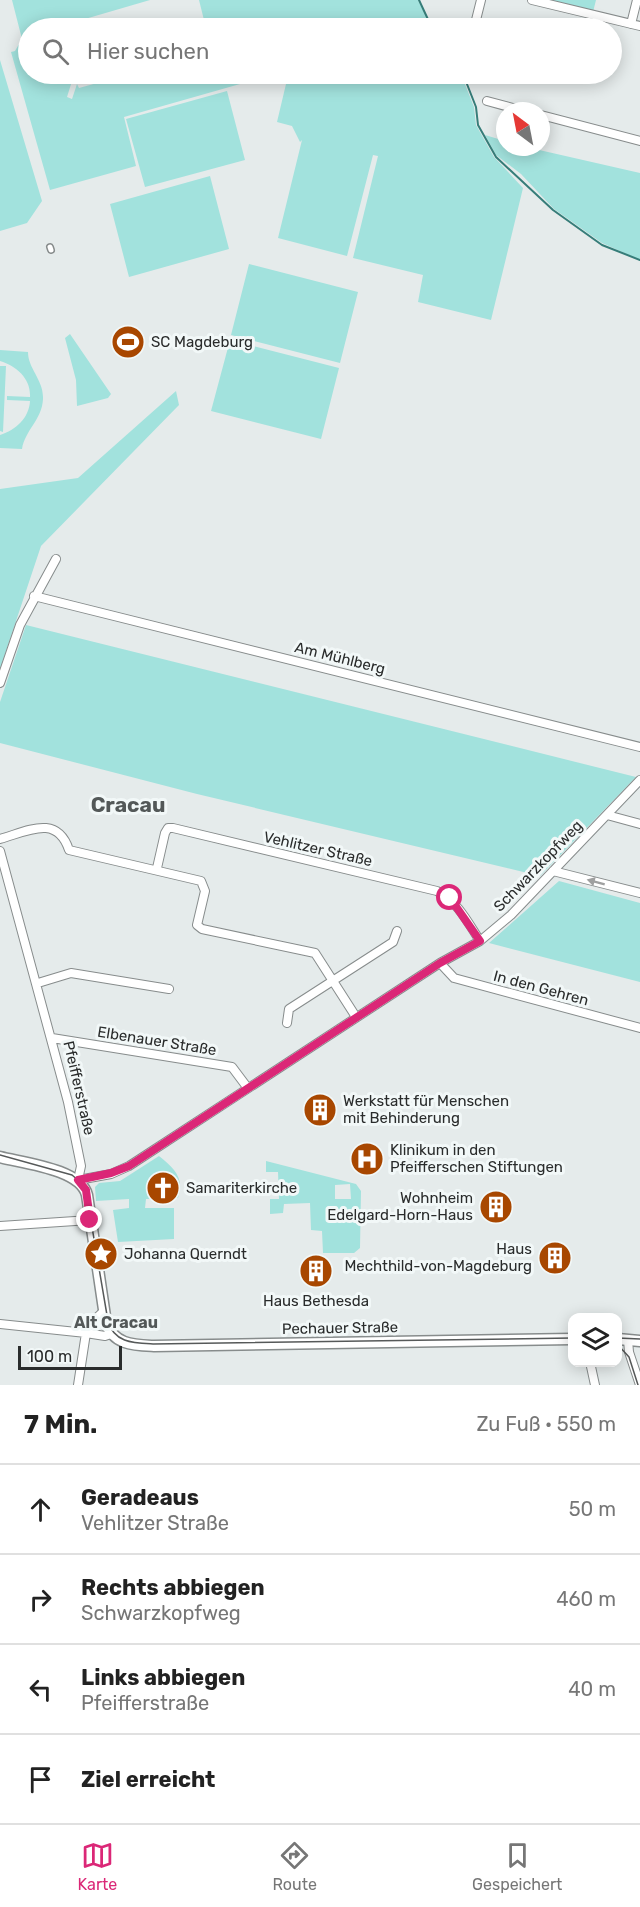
<!DOCTYPE html>
<html lang="de">
<head>
<meta charset="utf-8">
<style>
  body { margin:0; font-family:Rubik,sans-serif; background:#f6f6f6; color:#222 }
  .controls { position:absolute; right:18px; bottom:18px; display:grid; overflow:hidden; border-radius:12px; box-shadow:0 3px 15px #0003 }
  .controls button { width:54px; height:54px; display:grid; place-items:center; padding:0; border:0; border-bottom:2px solid #e0e0e0; background:#fff; color:#222; font:30px sans-serif }
  .compass { position:absolute; left:496px; top:102px; width:54px; height:54px; border-radius:50%; background:#fff; box-shadow:0 3px 15px #0003; rotate:328deg }
  .scale { position:absolute; left:18px; bottom:15px; width:104px; box-sizing:border-box; padding-left:6px; border:3px solid #2a2c2c; border-top:0; font-size:16px; line-height:21px; white-space:nowrap; color:#2a2c2c; -webkit-text-stroke:4px #f2f8f8; paint-order:stroke }
  .stop { position:absolute; width:18px; height:18px; margin:-14px; border:4px solid #db2777; border-radius:50%; background:#fff }
  .stop.end { background:#db2777; border-color:#fff; box-shadow:0 2px 6px #0008 }
  .list { margin:0; padding:0; list-style:none }
  h2 { display:flex; justify-content:space-between; align-items:center; height:78px; margin:0; padding:0 24px; font-size:26px }
  h2 small { font-size:20px; font-weight:400; color:#767676 }
  .list li { display:grid; grid-template-columns:39px 1fr auto; gap:18px; align-items:center; box-sizing:border-box; height:90px; padding:0 24px; border-top:2px solid #e0e0e0 }
  .list b { display:block; font-size:22px; white-space:nowrap }
  .list p { margin:0; font-size:20px; white-space:nowrap; color:#767676 }
  .list em { font-size:20px; font-style:normal; color:#767676 }
  .icon { flex:none; width:33px; height:33px; fill:none; stroke:currentColor; stroke-width:2; stroke-linecap:round; stroke-linejoin:round }
  .map { position:relative; flex:none; width:640px; height:1385px; overflow:hidden }
  .search { position:absolute; background:#fff; box-shadow:0 3px 15px #0003; left:18px; right:18px; top:18px; height:66px; display:flex; align-items:center; gap:15px; box-sizing:border-box; padding:0 21px; border-radius:33px; color:#767676; font-size:22px }
  .sheet { height:438px; background:#fff }
  nav { display:flex; justify-content:space-around; align-items:center; box-sizing:border-box; height:84px; border-top:2px solid #e0e0e0; background:#fff; font-size:16px; color:#767676 }
  nav a { display:grid; justify-items:center; gap:3px }
  nav .on { color:#db2777 }
  .map>svg:first-child { display:block }
</style>
</head>
<body>
<div class="map">
<svg width="640" height="1385" viewBox="0 0 640 1385">
  <rect width="100%" height="100%" fill="#e5ebeb"/>
  <!-- green -->
  <path fill="#a2e2dd" fill-rule="evenodd" d="M12,0H150L61,26L62,28H28V74H65L68,81H72L67,97L72,99L77,84L79,88L130,74H461L474,107L476,125L494,157L523,188L491,320L418,302L423,275L353,258L378,156L373,155L347,256L278,238L302,140L300,142L292,126L277,122L286,84H240L124,117L136,166L50,190L11,52L15,51L22,39Z
    M199,0H418L432,28H206Z
    M546,0H596L593,12Z
    M0,60L42,201L27,223L0,231Z
    M227,91L245,160L145,187L126,119Z
    M485,135L505,141V147H526L640,173V260L602,243L554,209L521,174L496,155Z
    M210,176L229,249L129,277L110,204Z
    M249,264L358,292L340,363L231,335Z
    M70,334L111,394L108,398L77,406L76,380L65,338Z
    M230,340L339,368L321,439L211,411Z
    M0,350L28,352C28,369 44,380 43,399C42,420 25,430 22,449L0,448V435C16,430 29,418 30,401L7,400V396L30,397C31,379 17,366 0,361Z
    M0,366H6L3,432L0,431Z
    M176,391L179,405L41,546L0,669V489L78,478Z
    M26,625L636,777L540,876L197,794L0,743V702Z
    M559,881L640,903V982L489,943Z
    M159,1156C174,1168 185,1178 178,1198L146,1199L145,1208H174V1239L118,1242L113,1210L129,1208V1199L96,1201L95,1187L99,1183L120,1181ZM164,1179L170,1182L172,1191L168,1196L161,1198L154,1193V1185L158,1180Z
    M266,1161L356,1184L361,1191L360,1248L354,1253H323L322,1231L311,1230L310,1203L284,1204L283,1213L270,1214V1199H279L278,1172H266ZM350,1184L351,1199H335V1185Z"/>
  <g fill="none" stroke-linecap="round" stroke-linejoin="round">
    <!-- stream -->
    <path stroke="#367d79" stroke-width="2" d="M419,0L432,28
      M463,74L476,107L478,125L496,157L553,210L602,245L640,260"/>
    <defs>
      <path id="pedestrian" d="M50,247L51,250"/>
      <path id="minor" d="M532,0L640,26
        M631,24L637,0
        M474,28L481,0
        M487,101L524,111
        M541,115L640,141
        M34,596L640,747
        M0,683L20,625L56,559
        M607,815L640,824
        M0,839C28,831 57,814 69,850L201,881L205,891L197,925L202,929L315,953L356,1017
        M0,851L68,1102L81,1166L78,1180L111,1174L129,1166L440,963L480,941L511,915L640,780
        M157,868L165,833L168,828H173L437,891C458,902 467,921 480,941
        M553,871L640,893
        M440,963L454,978L640,1028
        M38,983L71,973L169,989
        M287,1023L289,1009L393,942L397,931
        M52,1038L232,1067L247,1087
        M0,1226L90,1220
        M0,1324L86,1333L88,1326L104,1311
        M628,1340L629,1352L640,1385
        M590,1362L595,1385
        M78,1385L86,1333L105,1336L111,1334"/>
      <path id="secondary" d="M0,1157C23,1163 81,1169 87,1195L106,1323C114,1345 134,1345 154,1346L572,1339
        M618,1339L640,1341"/>
    </defs>
    <!-- pedestrian casing -->
    <use href="#pedestrian" stroke="#878c8c" stroke-width="8"/>
    <!-- minor casing -->
    <use href="#minor" stroke="#878c8c" stroke-width="10"/>
    <!-- secondary casing -->
    <use href="#secondary" stroke="#878c8c" stroke-width="13"/>
    <!-- pedestrian -->
    <use href="#pedestrian" stroke="#fff" stroke-width="5"/>
    <!-- minor -->
    <use href="#minor" stroke="#fff" stroke-width="8"/>
    <!-- secondary -->
    <use href="#secondary" stroke="#fff" stroke-width="10"/>
    <!-- tram -->
    <path stroke="#565959" stroke-width="1.5" d="M0,1155L72,1175L85,1186L108,1321C114,1343 134,1343 153,1344L572,1338
      M618,1338L640,1339
      M618,1345L629,1357L638,1385"/>
  </g>
  <!-- one-way arrows -->
  <defs><path id="oneway-solid" d="M-6-.8H1V-3.2L6.5 0L1 3.2V.8H-6Z" transform="scale(1.5)"/></defs>
  <use fill="#9fa0a0" href="#oneway-solid" transform="translate(596 882) rotate(-165)"/>
  <g fill="none" stroke-linecap="round" stroke-linejoin="round">
    <!-- route -->
    <path stroke="#db2777" stroke-width="8" d="M90,1220L86,1190L78,1180L111,1173L129,1166L440,963L480,941L450,898"/>
  </g>
  <!-- icons -->
  <defs>
    <symbol id="stadium-disc" viewBox="-11 -11 22 22"><circle r="9.5" fill="#a84700" stroke="#f2f8f8"/><path d="M0-5a6.5 5 0 1 0 0 10a6.5 5 0 1 0 0-10ZM-3.5-1.8h7v3.6h-7Z" fill="#fff"/></symbol>
    <symbol id="building-disc" viewBox="-11 -11 22 22"><circle r="9.5" fill="#a84700" stroke="#f2f8f8"/><path d="M-4-6H4V6H1V3H-1V6H-4ZM-2.5-4.3h1.7v1.8h-1.7ZM.8-4.3h1.7v1.8H.8ZM-2.5-1h1.7V.8h-1.7ZM.8-1h1.7V.8H.8Z" fill="#fff"/></symbol>
    <symbol id="hospital-disc" viewBox="-11 -11 22 22"><circle r="9.5" fill="#a84700" stroke="#f2f8f8"/><path d="M-5-5h3v3.5h4V-5h3V5h-3V1.5h-4V5h-3Z" fill="#fff"/></symbol>
    <symbol id="church-disc" viewBox="-11 -11 22 22"><circle r="9.5" fill="#a84700" stroke="#f2f8f8"/><path d="M-1.2-6h2.4v3.5h3.3v2.4h-3.3V6h-2.4V-.1h-3.3v-2.4h3.3Z" fill="#fff"/></symbol>
    <symbol id="sight-disc" viewBox="-11 -11 22 22"><circle r="9.5" fill="#a84700" stroke="#f2f8f8"/><path d="M0-6L1.8-2.2L6-1.7L2.9 1.2L3.7 5.4L0 3.3L-3.7 5.4L-2.9 1.2L-6-1.7L-1.8-2.2Z" fill="#fff"/></symbol>
  </defs>
  <g fill-rule="evenodd">
    <use href="#stadium-disc" x="109" y="323" width="38" height="38"/>
    <use href="#building-disc" x="301" y="1091" width="38" height="38"/>
    <use href="#hospital-disc" x="348" y="1140" width="38" height="38"/>
    <use href="#church-disc" x="144" y="1169" width="38" height="38"/>
    <use href="#building-disc" x="477" y="1188" width="38" height="38"/>
    <use href="#sight-disc" x="82" y="1235" width="38" height="38"/>
    <use href="#building-disc" x="536" y="1239" width="38" height="38"/>
    <use href="#building-disc" x="297" y="1252" width="38" height="38"/>
  </g>
  <g text-anchor="middle" dominant-baseline="central" stroke-width="6" stroke-linejoin="round" paint-order="stroke">
    <!-- poi labels -->
    <g font-size="15" fill="#2a2c2c" stroke="#f2f8f8" text-anchor="start">
      <text x="151" y="342">SC Magdeburg</text>
      <text x="343" y="1101">Werkstatt für Menschen<tspan x="343" dy="17">mit Behinderung</tspan></text>
      <text x="390" y="1150">Klinikum in den<tspan x="390" dy="17">Pfeifferschen Stiftungen</tspan></text>
      <text x="186" y="1188">Samariterkirche</text>
      <text x="473" y="1198" text-anchor="end">Wohnheim<tspan x="473" dy="17">Edelgard-Horn-Haus</tspan></text>
      <text x="532" y="1249" text-anchor="end">Haus<tspan x="532" dy="17">Mechthild-von-Magdeburg</tspan></text>
      <text x="124" y="1254">Johanna Querndt</text>
      <text x="316" y="1301" text-anchor="middle">Haus Bethesda</text>
    </g>
    <!-- street labels -->
    <g font-size="15" fill="#2a2c2c" stroke="#f2f8f8">
      <text transform="translate(340 658) rotate(14)">Am Mühlberg</text>
      <text transform="translate(318 849) rotate(13)">Vehlitzer Straße</text>
      <text transform="translate(538 866) rotate(-46)">Schwarzkopfweg</text>
      <text transform="translate(541 988) rotate(15)">In den Gehren</text>
      <text transform="translate(157 1041) rotate(9)">Elbenauer Straße</text>
      <text transform="translate(79 1088) rotate(77)">Pfeifferstraße</text>
      <text transform="translate(340 1328) rotate(-1)">Pechauer Straße</text>
    </g>
    <!-- neighbourhood labels -->
    <g font-size="16" font-weight="bold" fill="#535858" stroke="#f2f8f8">
      <text x="116" y="1322">Alt Cracau</text>
    </g>
    <!-- district labels -->
    <g font-size="21" font-weight="bold" fill="#535858" stroke="#f2f8f8">
      <text x="128" y="804">Cracau</text>
    </g>
  </g>
</svg>
<div class="controls">
<button><svg class="icon" aria-label="layers" viewBox="0 0 24 24"><path d="M12 4l9 5-9 5-9-5zM3 14l9 5 9-5"/></svg></button>
</div>
<svg class="compass" viewBox="-18 -18 36 36"><path d="M0-13l5 13h-10z" fill="#e53935"/><path d="M0 13l5-13h-10z" fill="#767676"/></svg>
<div class="scale">100 m</div>
<div class="stop" style="left:450px;top:898px"></div>
<div class="stop end" style="left:90px;top:1220px"></div>
<div class="search"><svg class="icon" aria-label="search" viewBox="0 0 24 24"><circle cx="10" cy="10" r="6"/><path d="M15 15l6 6"/></svg>Hier suchen</div>
</div>
<section class="sheet">
<h2>7 Min.<small>Zu Fuß · 550 m</small></h2>
<ul class="list">
<li><svg class="icon" aria-label="ahead" viewBox="0 0 24 24"><path d="M12 20V5M6 11l6-6 6 6"/></svg><div><b>Geradeaus</b><p>Vehlitzer Straße</p></div><em>50 m</em></li>
<li><svg class="icon" aria-label="right" viewBox="0 0 24 24"><path d="M7 20v-9h11M14 6l5 5-5 5"/></svg><div><b>Rechts abbiegen</b><p>Schwarzkopfweg</p></div><em>460 m</em></li>
<li><svg class="icon" aria-label="left" viewBox="0 0 24 24"><path d="M17 20v-9H6M10 6l-5 5 5 5"/></svg><div><b>Links abbiegen</b><p>Pfeifferstraße</p></div><em>40 m</em></li>
<li><svg class="icon" aria-label="arrive" viewBox="0 0 24 24"><path d="M6 21V4h12l-3 4 3 4H6"/></svg><div><b>Ziel erreicht</b></div></li>
</ul>
</section>
<nav>
<a class="on"><svg class="icon" aria-label="map" viewBox="0 0 24 24"><path d="M3 6l6-2 6 2 6-2v14l-6 2-6-2-6 2zM9 4v14M15 6v14"/></svg>Karte</a>
<a><svg class="icon" aria-label="directions" viewBox="0 0 24 24"><path d="M12 3l9 9-9 9-9-9zM9 14v-3h6M13 9l2 2-2 2"/></svg>Route</a>
<a><svg class="icon" aria-label="saved" viewBox="0 0 24 24"><path d="M7 4h10v16l-5-4-5 4z"/></svg>Gespeichert</a>
</nav>
</body>
</html>
